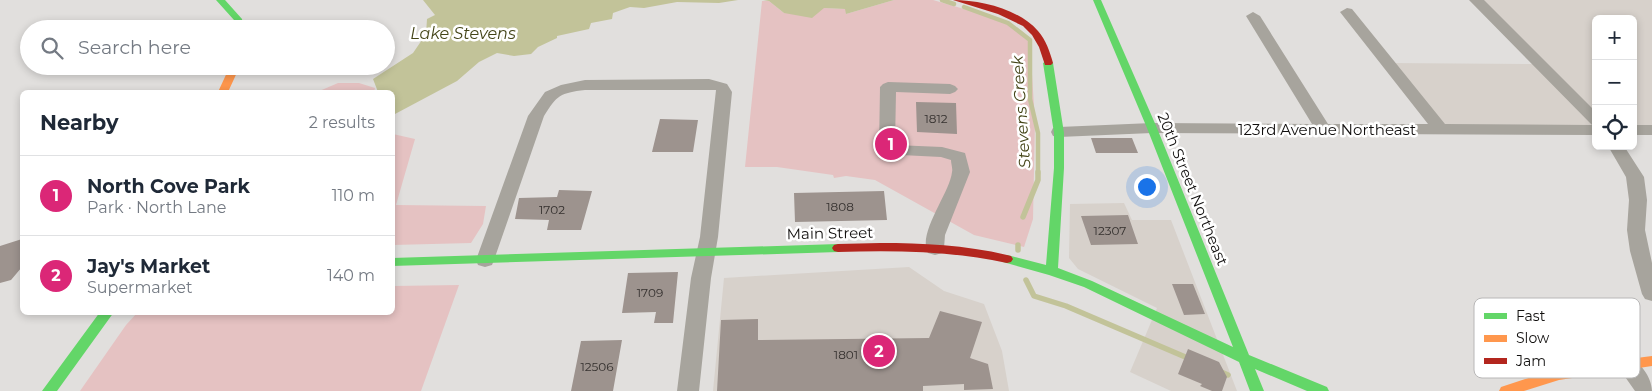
<!DOCTYPE html>
<html lang="en">
<head>
<meta charset="utf-8">
<style>
  body { margin:0; font-family:Montserrat,sans-serif; background:#f2f2f3; color:#1f2937 }
  .controls { position:absolute; right:15px; top:15px; display:grid; overflow:hidden; border-radius:8px; box-shadow:0 2px 8px #0003 }
  .controls button { width:45px; height:45px; display:grid; place-items:center; padding:0; border:0; border-bottom:1px solid #e0e1e3; background:#fff; color:#1f2937; font:25px sans-serif }
  .you { position:absolute; left:1146px; top:186px; width:18px; height:18px; margin:-12px; border:4px solid #fff; border-radius:50%; background:#1a73e8; box-shadow:0 0 0 8px #1a73e833 }
  .badge { display:grid; place-items:center; width:32px; height:32px; border-radius:50%; background:#db2777; color:#fff; font-size:16px; font-weight:700 }
  .pin { position:absolute; translate:-50% -50%; border:2px solid #fff; box-shadow:0 1px 5px #0006 }
  .list { margin:0; padding:0; list-style:none }
  h2 { display:flex; justify-content:space-between; align-items:center; height:65px; margin:0; padding:0 20px; font-size:21px }
  h2 small { font-size:16px; font-weight:400; color:#747a83 }
  .list li { display:grid; grid-template-columns:32px 1fr auto; gap:15px; align-items:center; box-sizing:border-box; height:80px; padding:0 20px; border-top:1px solid #e0e1e3 }
  .list b { display:block; font-size:19px; white-space:nowrap }
  .list p { margin:0; font-size:16px; white-space:nowrap; color:#747a83 }
  .list em { font-size:16px; font-style:normal; color:#747a83 }
  .icon { flex:none; width:28px; height:28px; fill:none; stroke:currentColor; stroke-width:2; stroke-linecap:round; stroke-linejoin:round }
  .map { position:relative; flex:none; width:1652px; height:391px; overflow:hidden }
  .search { position:absolute; background:#fff; box-shadow:0 2px 8px #0003; left:20px; top:20px; width:375px; height:55px; display:flex; align-items:center; gap:12px; box-sizing:border-box; padding:0 18px; border-radius:28px; color:#747a83; font-size:19px }
  .panel { position:absolute; background:#fff; box-shadow:0 2px 8px #0003; left:20px; top:90px; width:375px; height:225px; border-radius:8px }
  .map>svg:first-child { display:block }
</style>
</head>
<body>
<div class="map">
<svg width="1652" height="391" viewBox="0 0 1652 391">
  <rect width="100%" height="100%" fill="#e1dfdd"/>
  <!-- built -->
  <path fill="#d7d1cb" d="M1476,0H1652V130H1633V19H1596V130L1440,129L1388,63L1538,64Z
    M1124,203L1132,220H1171L1237,391H1171L1130,372L1157,308L1078,269L1069,258L1070,204Z
    M909,267L944,291L984,304L1002,351L1009,391H713L724,278Z"/>
  <!-- green -->
  <path fill="#e5c2c2" d="M894,0H933L1009,22L1030,43L1035,121L1033,219L1024,247L974,235L875,180L846,176L834,178L833,175L777,167H745L762,1H769L784,13L824,8L846,9V14Z
    M338,83H359L375,88L374,92H317Z
    M393,134L415,139L396,205L486,206L483,224L471,243L393,245Z
    M459,285L421,391H80L126,325L137,313L392,312L393,286Z"/>
  <!-- water -->
  <path fill="#c2c399" d="M423,0H738L719,3L677,2L644,8L630,7L613,13L612,19L591,23L589,29L557,36V38L538,47L531,54L514,56L497,53L479,62L457,81L395,114L393,111L392,92H378L373,79L413,53L426,34L427,19L435,15Z
    M763,0H894L846,14L845,9L824,8L812,18L784,13L769,1Z"/>
  <g fill="none" stroke-linecap="round" stroke-linejoin="round">
    <!-- stream-far1 -->
    <path stroke="#c2c399" stroke-width="4.5" d="M942,0L954,4
      M964,7L1008,23L1030,40V99L1038,133V174"/>
    <!-- stream -->
    <path stroke="#c2c399" stroke-width="5.5" d="M1023,217L1038,180V172
      M1018,245V250
      M1026,280L1034,296L1066,306L1190,359
      M1219,371L1228,375"/>
  </g>
  <!-- building -->
  <path fill="#9d938e" d="M916,102L956,103L957,134L917,132Z
    M660,119L698,120L693,152H652Z
    M1091,138H1132L1138,153H1096Z
    M559,190L592,191L581,230H547L549,220L515,219L519,198L557,197Z
    M884,191L887,220L795,222L794,193Z
    M1128,215L1138,244L1091,245L1081,216Z
    M22,239V267L11,280L0,283V246Z
    M678,272L673,323H654L656,312L622,313L628,273Z
    M1172,284H1193L1205,314L1184,315Z
    M940,311L982,322L970,358L988,364L993,389L964,390V384L923,386V391H717L721,320L758,319V340L929,338Z
    M622,340L613,391H571L581,341Z
    M1188,349L1219,362L1227,377L1222,391H1212L1200,386L1202,384L1178,374Z"/>
  <g fill="none" stroke-linecap="round" stroke-linejoin="round">
    <!-- street -->
    <path fill="#a7a49d" fill-rule="evenodd" d="M1469,0H1484L1596,112V135L1152,133L1059,137L1053,136L1051,132L1053,128L1059,127L1152,123L1312,124L1246,16L1253,12L1260,16L1328,124H1428L1340,12L1347,8L1352,9L1445,124L1592,125Z
      M709,79L727,84L732,92L718,237L711,278L699,391H677L691,278L700,237L716,90H585C560,93 557,95 544,116L494,260L492,265L485,267L478,265L476,260L528,116L545,92L561,85L585,80Z
      M888,82L950,84L955,86L958,89L955,92L950,94L896,92L895,145L942,147L965,153L970,172L945,235L944,248L942,253L935,255L928,253C917,233 950,193 952,172C953,169 951,164 951,160L941,157L881,154L879,150L880,87L883,84Z
      M1633,125H1652V135H1633Z
      M1608,146H1624L1644,177L1647,200L1645,230L1652,263V301L1645,299L1642,294L1630,251L1627,230L1629,200L1626,177Z
      M1626,355C1639,360 1652,377 1652,391H1635L1616,364L1619,358Z"/>
    <!-- fast -->
    <path fill="#63d668" fill-rule="evenodd" d="M216,0H225L242,19L244,29H235L234,20Z
      M1093,0H1101L1157,128L1249,355L1327,387L1329,391H1307L1255,369L1264,391H1250L1239,362L1084,287L1049,275L1003,262L1001,259L1003,256L1007,255L1046,265L1054,168V133L1043,63L1048,60L1053,63L1064,133V168L1058,268L1092,281L1233,347L1147,128Z
      M838,244L842,245L844,248L842,251L838,252L392,266V258Z
      M100,312H114L57,391H42Z"/>
    <!-- slow -->
    <path fill="#ff974d" fill-rule="evenodd" d="M230,66H240L228,92H218Z
      M1652,356V366L1559,380L1524,391H1499L1501,387L1559,368Z"/>
    <!-- jam -->
    <path fill="#b3261e" fill-rule="evenodd" d="M953,0C981,0 1019,9 1038,31C1046,40 1050,52 1053,63L1051,65H1045L1039,47L1032,35L1023,26L998,14Z
      M880,243C923,243 965,245 1007,255L1011,256L1013,259L1011,262L1007,263C951,251 895,250 838,252L834,251L832,248L834,245L838,244Z"/>
  </g>
  <g text-anchor="middle" dominant-baseline="central" stroke-width="5" stroke-linejoin="round" paint-order="stroke">
    <!-- number labels -->
    <g font-size="12" fill="#34302e">
      <text x="936" y="118">1812</text>
      <text x="840" y="206">1808</text>
      <text x="552" y="209">1702</text>
      <text x="1110" y="230">12307</text>
      <text x="650" y="292">1709</text>
      <text x="846" y="354">1801</text>
      <text x="597" y="366">12506</text>
    </g>
    <!-- street labels -->
    <g font-size="15" fill="#110f0e" stroke="#fff">
      <text x="1327" y="129">123rd Avenue Northeast</text>
      <text transform="translate(1193 189) rotate(68)">20th Street Northeast</text>
      <text transform="translate(830 233) rotate(-1)">Main Street</text>
    </g>
    <!-- water labels -->
    <g font-size="16" font-style="italic" fill="#434417" stroke="#fff">
      <text x="463" y="33">Lake Stevens</text>
      <text transform="translate(1021 112) rotate(-94)">Stevens Creek</text>
    </g>
  </g>
  <!-- legend -->
  <rect x="1474" y="298" width="166" height="80" rx="8" fill="#fff" stroke="#b8b7b7" stroke-width="1"/>
  <rect x="1484" y="313" width="23" height="6" fill="#63d668"/>
  <rect x="1484" y="335" width="23" height="7" fill="#ff974d"/>
  <rect x="1484" y="358" width="23" height="6" fill="#b3261e"/>
  <g font-size="14" fill="#110f0e">
    <text x="1516" y="321">Fast</text>
    <text x="1516" y="343">Slow</text>
    <text x="1516" y="366">Jam</text>
  </g>
</svg>
<div class="controls">
<button>+</button>
<button>−</button>
<button><svg class="icon" aria-label="locate" viewBox="0 0 24 24"><circle cx="12" cy="12" r="6"/><path d="M12 2v4M12 18v4M2 12h4M18 12h4"/></svg></button>
</div>
<div class="you"></div>
<div class="pin badge" style="left:891px;top:144px">1</div>
<div class="pin badge" style="left:879px;top:351px">2</div>
<div class="search"><svg class="icon" aria-label="search" viewBox="0 0 24 24"><circle cx="10" cy="10" r="6"/><path d="M15 15l6 6"/></svg>Search here</div>
<section class="panel">
<h2>Nearby<small>2 results</small></h2>
<ul class="list">
<li><span class="badge">1</span><div><b>North Cove Park</b><p>Park · North Lane</p></div><em>110 m</em></li>
<li><span class="badge">2</span><div><b>Jay's Market</b><p>Supermarket</p></div><em>140 m</em></li>
</ul>
</section>
</div>
</body>
</html>
